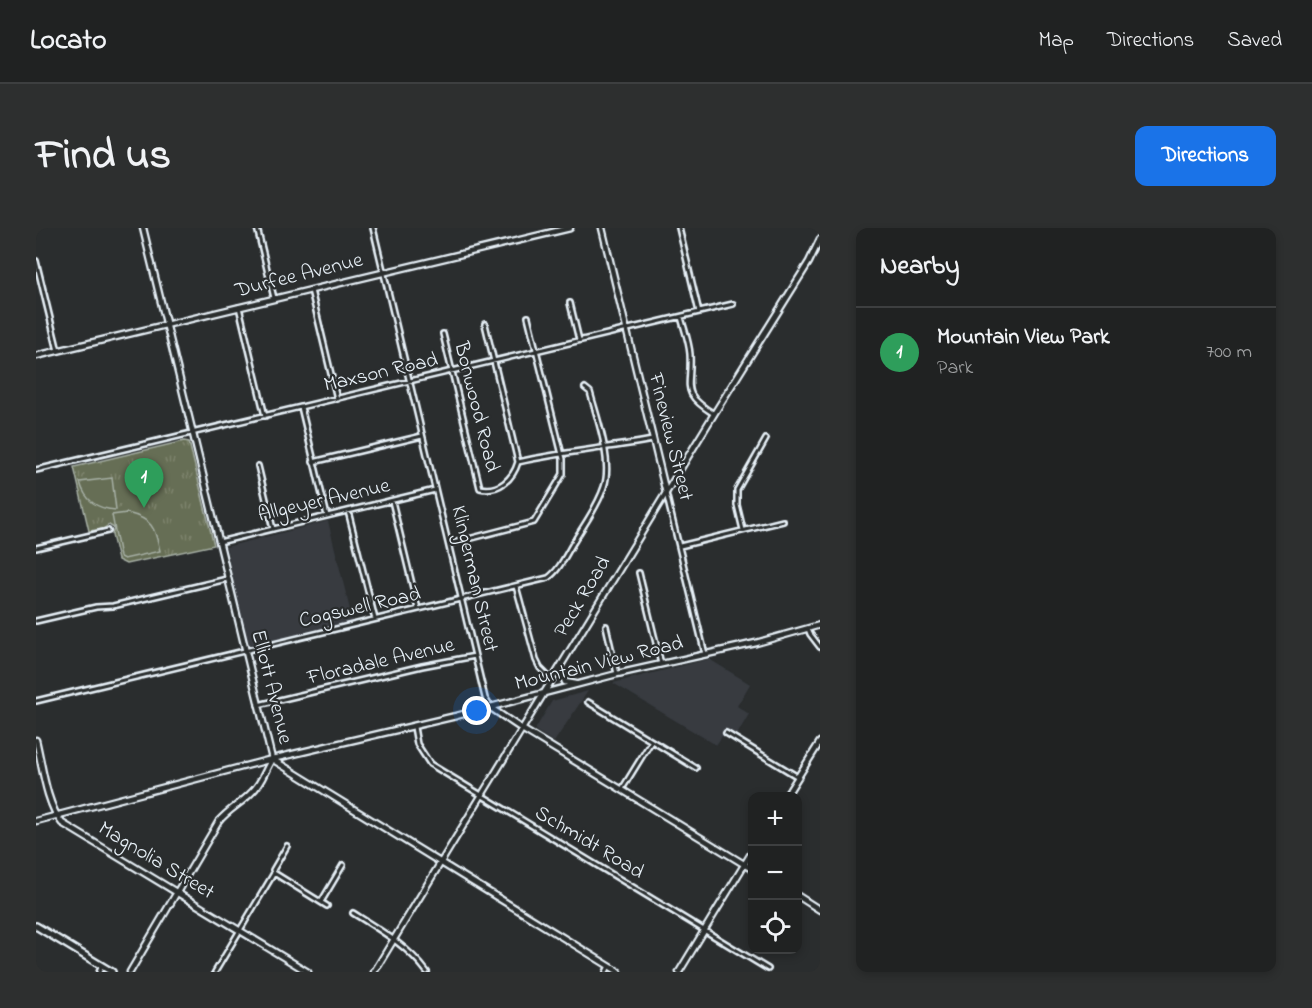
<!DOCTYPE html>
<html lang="en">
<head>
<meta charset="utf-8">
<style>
  body { margin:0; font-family:"Indie Flower",sans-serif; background:#2d2f2f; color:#f1f3f6 }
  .controls { position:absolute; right:18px; bottom:18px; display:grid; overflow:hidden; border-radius:12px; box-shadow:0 3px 9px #0003 }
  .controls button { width:54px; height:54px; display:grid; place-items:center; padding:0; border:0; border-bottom:2px solid #3d3f40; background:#202222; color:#f1f3f6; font:30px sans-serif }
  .you { position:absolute; left:441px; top:483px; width:21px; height:21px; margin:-15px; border:4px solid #fff; border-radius:50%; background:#1a73e8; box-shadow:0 0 0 9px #1a73e833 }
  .badge { display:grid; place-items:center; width:39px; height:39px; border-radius:50%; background:#1a73e8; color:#fff; font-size:20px; font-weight:700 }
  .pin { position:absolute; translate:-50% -50px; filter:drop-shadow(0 2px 3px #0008) }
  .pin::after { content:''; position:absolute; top:32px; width:21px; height:18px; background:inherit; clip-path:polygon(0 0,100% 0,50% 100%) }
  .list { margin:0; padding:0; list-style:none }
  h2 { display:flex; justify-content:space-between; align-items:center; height:78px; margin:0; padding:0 24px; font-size:26px }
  h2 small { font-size:20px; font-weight:400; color:#a2a4a5 }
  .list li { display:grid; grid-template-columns:39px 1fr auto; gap:18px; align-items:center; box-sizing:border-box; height:90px; padding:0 24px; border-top:2px solid #3d3f40 }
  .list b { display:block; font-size:22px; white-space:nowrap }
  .list p { margin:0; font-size:20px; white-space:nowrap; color:#a2a4a5 }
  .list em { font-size:20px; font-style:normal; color:#a2a4a5 }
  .icon { flex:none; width:33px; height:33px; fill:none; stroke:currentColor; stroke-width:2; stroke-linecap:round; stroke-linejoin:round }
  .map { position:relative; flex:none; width:784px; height:744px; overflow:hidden; border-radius:12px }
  header { display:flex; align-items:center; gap:36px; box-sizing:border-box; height:84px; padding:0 30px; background:#202222; border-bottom:2px solid #3d3f40 }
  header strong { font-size:28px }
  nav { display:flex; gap:33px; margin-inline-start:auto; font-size:21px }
  .intro { display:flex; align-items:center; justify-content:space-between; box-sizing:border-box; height:144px; padding:0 36px }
  h1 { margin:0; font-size:42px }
  .button { padding:15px 27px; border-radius:12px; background:#1a73e8; color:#fff; font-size:21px; font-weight:700 }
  main { display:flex; gap:36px; padding:0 36px }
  aside { flex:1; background:#202222; border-radius:12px; box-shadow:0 3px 9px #0003 }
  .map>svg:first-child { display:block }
</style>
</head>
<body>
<header>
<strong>Locato</strong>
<nav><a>Map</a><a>Directions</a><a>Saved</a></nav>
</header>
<div class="intro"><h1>Find us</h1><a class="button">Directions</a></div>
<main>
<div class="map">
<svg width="784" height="744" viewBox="0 0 784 744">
  <defs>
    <pattern id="park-tufts" width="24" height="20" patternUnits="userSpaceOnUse" patternTransform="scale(1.5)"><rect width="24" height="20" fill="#666e54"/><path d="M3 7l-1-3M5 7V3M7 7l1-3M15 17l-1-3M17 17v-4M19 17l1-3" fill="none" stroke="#7c836d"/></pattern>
  </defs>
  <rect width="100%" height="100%" fill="#2a2d2e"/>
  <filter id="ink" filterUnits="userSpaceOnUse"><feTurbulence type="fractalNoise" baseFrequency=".0167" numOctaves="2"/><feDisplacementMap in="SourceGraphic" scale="12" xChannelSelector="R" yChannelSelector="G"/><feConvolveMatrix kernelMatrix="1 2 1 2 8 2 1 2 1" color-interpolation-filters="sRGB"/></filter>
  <g filter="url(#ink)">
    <!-- built -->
    <path fill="#373b41" d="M292,293L317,394L212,418L190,319Z
      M673,431L714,456L701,478L713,486L699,510L689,504L680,517L577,455Z
      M552,463L518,514L500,503V500L516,473Z"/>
    <!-- park -->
    <path fill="url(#park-tufts)" stroke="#a7b0a6" stroke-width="1.5" d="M148,213L153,214L178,317L90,336L82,332L76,307L78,300L73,297L67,301L53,303L38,239Z"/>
    <!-- pitch -->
    <path fill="#666e54" stroke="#a7b0a6" stroke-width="1.5" d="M76,250L80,282C61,281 49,273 44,254Z
      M91,285C116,291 119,299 124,323L88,331L84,329L76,287Z"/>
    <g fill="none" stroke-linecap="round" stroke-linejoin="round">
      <defs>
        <path id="street" d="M221,0L238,70
          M337,0L449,470L454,478
          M643,0L663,84
          M0,33L22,123
          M275,62L301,171
          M534,75L543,112
          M203,79L229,188
          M645,89C648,101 653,113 654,126C656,160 643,164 678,186
          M449,96L482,234
          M407,106L444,260C463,264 477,251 482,234C527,224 572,220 617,212
          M265,179L291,288
          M277,234L386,208
          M222,238L237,301
          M0,242L697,76
          M630,265L669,426
          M356,273L382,381
          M312,283L339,391
          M707,302L701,277V262L730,211
          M183,314L399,262
          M413,316L498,294L527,246V231L492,89
          M644,318L747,293
          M0,320L72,303
          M603,345L625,436
          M480,358L500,432L504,440L516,452
          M0,393L60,379L77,378L191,351
          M570,398L581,446
          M772,401L774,406L784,419
          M0,473L512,350C524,342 531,324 539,312C549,295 562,278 568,259C577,233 561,190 554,164L549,160
          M552,474L660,540
          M222,477L386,438L439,428
          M378,499L381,516L394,536L732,741
          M690,505L762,549
          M586,561L615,514
          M238,645L291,678
          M285,674L307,637
          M317,685C344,702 372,718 391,744
          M63,744L66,738
          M179,744L238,645L237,642L251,618
          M570,744L573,738"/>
        <path id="secondary" d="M107,0L236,531L583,744
          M566,0L630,265
          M0,128L534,0
          M524,440L529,454L540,456
          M455,480L486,501L716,641
          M0,512C6,536 10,576 26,595L272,744
          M750,568L784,514
          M0,593L236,531L420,488L581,446L720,415L784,397
          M762,668L784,682
          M94,744L183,593C193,581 206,575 216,564C226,555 229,542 236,531
          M338,744L678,186L773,34L784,11
          M643,744L716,624"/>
        <path id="primary" d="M0,698L76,744"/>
      </defs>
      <!-- street casing -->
      <use href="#street" stroke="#e8f1f8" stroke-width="8"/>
      <!-- secondary casing -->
      <use href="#secondary" stroke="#e8f1f8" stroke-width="9"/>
      <!-- primary casing -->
      <use href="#primary" stroke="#e8f1f8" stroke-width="10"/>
      <!-- street -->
      <use href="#street" stroke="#2a2d2e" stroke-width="3"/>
      <!-- secondary -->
      <use href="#secondary" stroke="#2a2d2e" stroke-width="4.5"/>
      <!-- primary -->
      <use href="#primary" stroke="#2a2d2e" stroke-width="5"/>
    </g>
  </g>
  <g text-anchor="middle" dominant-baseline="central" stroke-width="4.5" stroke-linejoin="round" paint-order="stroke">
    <!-- street labels -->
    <g font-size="21" fill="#e8f1f8" stroke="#2a2d2e">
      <text transform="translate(263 48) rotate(-14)">Durfee Avenue</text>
      <text transform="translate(345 145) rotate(-13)">Maxson Road</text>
      <text transform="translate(440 179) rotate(76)">Bonwood Road</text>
      <text transform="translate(634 209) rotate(76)">Fineview Street</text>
      <text transform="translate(288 273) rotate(-13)">Allgeyer Avenue</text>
      <text transform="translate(438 351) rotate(77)">Klingerman Street</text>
      <text transform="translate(547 369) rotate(-59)">Peck Road</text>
      <text transform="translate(324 380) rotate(-13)">Cogswell Road</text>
      <text transform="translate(345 434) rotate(-13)">Floradale Avenue</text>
      <text transform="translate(563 436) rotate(-14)">Mountain View Road</text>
      <text transform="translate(235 459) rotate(76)">Elliott Avenue</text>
      <text transform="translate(553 615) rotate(31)">Schmidt Road</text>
      <text transform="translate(120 633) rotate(31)">Magnolia Street</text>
    </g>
  </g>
</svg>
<div class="controls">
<button>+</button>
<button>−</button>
<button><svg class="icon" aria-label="locate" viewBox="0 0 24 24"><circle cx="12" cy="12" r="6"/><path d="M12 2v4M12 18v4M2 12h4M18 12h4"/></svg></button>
</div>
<div class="you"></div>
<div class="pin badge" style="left:108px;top:280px;background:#2e9e5b">1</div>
</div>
<aside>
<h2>Nearby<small></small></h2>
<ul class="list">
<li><span class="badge" style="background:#2e9e5b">1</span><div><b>Mountain View Park</b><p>Park</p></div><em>700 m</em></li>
</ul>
</aside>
</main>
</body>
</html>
